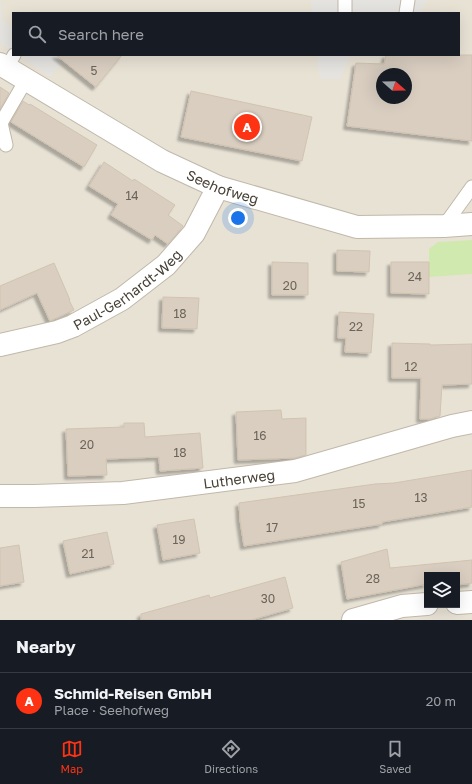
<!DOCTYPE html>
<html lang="en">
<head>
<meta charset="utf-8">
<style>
  body { margin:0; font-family:"Golos Text",sans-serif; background:#20242c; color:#f1f3f6 }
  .controls { position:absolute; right:12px; bottom:12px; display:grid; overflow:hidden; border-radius:0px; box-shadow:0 4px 16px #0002 }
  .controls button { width:36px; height:36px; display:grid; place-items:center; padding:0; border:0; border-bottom:1px solid #363941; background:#171b24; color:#f1f3f6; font:20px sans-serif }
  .compass { position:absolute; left:376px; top:68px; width:36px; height:36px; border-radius:50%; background:#171b24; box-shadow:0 4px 16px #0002; rotate:110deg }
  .you { position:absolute; left:238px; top:218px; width:14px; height:14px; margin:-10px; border:3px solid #fff; border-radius:50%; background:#1a73e8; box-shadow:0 0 0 6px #1a73e833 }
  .badge { display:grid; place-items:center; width:26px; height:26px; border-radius:50%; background:#fe3314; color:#fff; font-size:13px; font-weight:700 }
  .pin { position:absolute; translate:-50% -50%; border:2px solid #fff; box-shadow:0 1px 4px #0006 }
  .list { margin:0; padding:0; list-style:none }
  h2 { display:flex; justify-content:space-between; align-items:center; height:52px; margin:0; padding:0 16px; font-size:17px }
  h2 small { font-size:13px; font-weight:400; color:#9ea1a6 }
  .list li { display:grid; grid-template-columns:26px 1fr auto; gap:12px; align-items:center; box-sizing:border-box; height:56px; padding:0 16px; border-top:1px solid #363941 }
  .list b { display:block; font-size:15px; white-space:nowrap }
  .list p { margin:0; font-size:13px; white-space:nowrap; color:#9ea1a6 }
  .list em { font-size:13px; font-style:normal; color:#9ea1a6 }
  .icon { flex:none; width:22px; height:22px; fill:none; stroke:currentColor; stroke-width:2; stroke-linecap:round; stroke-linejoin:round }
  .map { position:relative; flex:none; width:472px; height:620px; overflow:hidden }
  .search { position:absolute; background:#171b24; box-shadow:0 4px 16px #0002; left:12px; right:12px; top:12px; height:44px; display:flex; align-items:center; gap:10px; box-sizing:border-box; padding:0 14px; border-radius:0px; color:#9ea1a6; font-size:15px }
  .sheet { height:108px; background:#171b24 }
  nav { display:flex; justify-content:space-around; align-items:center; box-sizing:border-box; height:56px; border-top:1px solid #363941; background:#171b24; font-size:11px; color:#9ea1a6 }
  nav a { display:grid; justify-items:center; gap:2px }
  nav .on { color:#fe3314 }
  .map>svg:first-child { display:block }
</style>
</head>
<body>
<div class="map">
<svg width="472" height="620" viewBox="0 0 472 620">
  <defs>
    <filter id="shadow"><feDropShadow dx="-3.5" dy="3.5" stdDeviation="1" flood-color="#0004"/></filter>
  </defs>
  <rect width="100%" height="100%" fill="#f4f0e7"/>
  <!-- residential -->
  <path fill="#e8e2d5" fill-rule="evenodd" d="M0,0H472V620H0ZM13,13H459V55H13ZM382,74H406V98H382ZM427,575H457V605H427Z"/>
  <!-- green -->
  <path fill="#d0e9af" d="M472,240V274L429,277V249L438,242Z"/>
  <!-- parking -->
  <path fill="#e5e3df" d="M0,0H1L2,20L13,28V52L0,43Z
    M311,0H427L420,13H312Z
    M18,55H52L62,62L50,77Z
    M317,55H350L340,79H320Z"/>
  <!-- building -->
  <path fill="#d9cec0" stroke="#d1c3b0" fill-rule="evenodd" filter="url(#shadow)" d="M56,55H122L96,87Z
    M386,55H472V141L347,126L356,63L384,64ZM382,74H406V98H382Z
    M0,87L9,93L0,109Z
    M191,91L312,117L302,161L181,137Z
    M23,101L29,105L30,104L97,145L84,167L11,122Z
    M104,162L133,181L134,179L175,205L168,215L183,226L168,244L155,235L152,240L111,215L118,204L89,186Z
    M337,250L370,251L369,272L337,271Z
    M272,262L308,263V295H272Z
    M391,262H429V294L391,293Z
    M54,263L70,300H69L74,310L50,321L37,293L0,310V286Z
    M163,297L199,298L197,329L162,328Z
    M339,312L374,314L371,353L345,352L346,338H338Z
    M392,343L430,344V345L472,344V384L442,385L440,416L430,419H420L421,378H392Z
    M281,410L282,419L306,418V455L295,458L238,460L236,412Z
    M124,423H144L145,437L200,433L203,468L160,471L159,457L106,459L107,475L68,476L66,429L124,427Z
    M472,470V507L382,522V524L244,546L240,520L239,503L375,484L394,483Z
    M194,519L200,553L163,560L157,525Z
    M107,532L114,564L70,574L63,541Z
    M19,545L24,582L0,586V548Z
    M387,549L390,568L472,560V583L457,585V575H427V584L347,599L341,562Z
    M285,577L293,608L251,620H141V614L209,595L210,598Z"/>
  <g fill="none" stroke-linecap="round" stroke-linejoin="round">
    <defs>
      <path id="service" d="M345,13V0
        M406,13L408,0
        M7,68L14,55
        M6,145L1,123L26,80
        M444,226L472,187"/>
      <g id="minor">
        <path id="s1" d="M0,64L162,161L218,187L357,227L444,226L472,224"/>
        <path id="s2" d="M0,345L57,332L73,326L122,299L166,265L194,233L218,187"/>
        <path id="s3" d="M0,496H34L123,493L295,471L452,426L472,422"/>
        <path d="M457,603L472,602"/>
        <path d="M353,620L402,606L427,604"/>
      </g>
    </defs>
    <!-- service casing -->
    <use href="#service" stroke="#c0b8aa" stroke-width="15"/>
    <!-- minor casing -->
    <use href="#minor" stroke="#c0b8aa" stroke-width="24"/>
    <!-- service -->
    <use href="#service" stroke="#fff" stroke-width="13"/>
    <!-- minor -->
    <use href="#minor" stroke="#fff" stroke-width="22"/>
  </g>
  <g text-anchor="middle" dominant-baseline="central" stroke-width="3.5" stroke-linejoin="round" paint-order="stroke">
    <!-- number labels -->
    <g font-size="12" fill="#6c6458">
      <text x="94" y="70">5</text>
      <text x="132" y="195">14</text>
      <text x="415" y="276">24</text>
      <text x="290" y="285">20</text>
      <text x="180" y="313">18</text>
      <text x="356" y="326">22</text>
      <text x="411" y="366">12</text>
      <text x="260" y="435">16</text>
      <text x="87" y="444">20</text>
      <text x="180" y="452">18</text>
      <text x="421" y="497">13</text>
      <text x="359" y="503">15</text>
      <text x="272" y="527">17</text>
      <text x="179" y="539">19</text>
      <text x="88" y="553">21</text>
      <text x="373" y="578">28</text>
      <text x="268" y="598">30</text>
    </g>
    <!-- street labels -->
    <g font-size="14" fill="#474036" stroke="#fff">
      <text stroke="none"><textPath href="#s1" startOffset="255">Seehofweg</textPath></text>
      <text stroke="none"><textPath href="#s2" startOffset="141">Paul-Gerhardt-Weg</textPath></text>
      <text stroke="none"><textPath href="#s3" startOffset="240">Lutherweg</textPath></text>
    </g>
  </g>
</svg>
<div class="controls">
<button><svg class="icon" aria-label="layers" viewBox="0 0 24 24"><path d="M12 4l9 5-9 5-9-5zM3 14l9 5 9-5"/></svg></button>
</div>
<svg class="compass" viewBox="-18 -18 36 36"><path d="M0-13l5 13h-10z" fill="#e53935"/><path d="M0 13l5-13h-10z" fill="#9ea1a6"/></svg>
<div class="you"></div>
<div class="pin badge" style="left:247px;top:127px">A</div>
<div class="search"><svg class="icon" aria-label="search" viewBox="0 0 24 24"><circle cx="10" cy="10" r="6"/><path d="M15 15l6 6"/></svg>Search here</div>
</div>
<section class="sheet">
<h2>Nearby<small></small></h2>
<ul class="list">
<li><span class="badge">A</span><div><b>Schmid-Reisen GmbH</b><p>Place · Seehofweg</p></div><em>20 m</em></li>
</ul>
</section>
<nav>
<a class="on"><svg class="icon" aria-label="map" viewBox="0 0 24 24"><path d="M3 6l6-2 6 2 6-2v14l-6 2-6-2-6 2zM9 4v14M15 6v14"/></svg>Map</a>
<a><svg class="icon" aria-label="directions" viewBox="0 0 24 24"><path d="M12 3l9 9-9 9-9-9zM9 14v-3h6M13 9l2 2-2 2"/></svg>Directions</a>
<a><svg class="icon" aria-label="saved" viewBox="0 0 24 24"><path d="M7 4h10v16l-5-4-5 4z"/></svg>Saved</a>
</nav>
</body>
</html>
